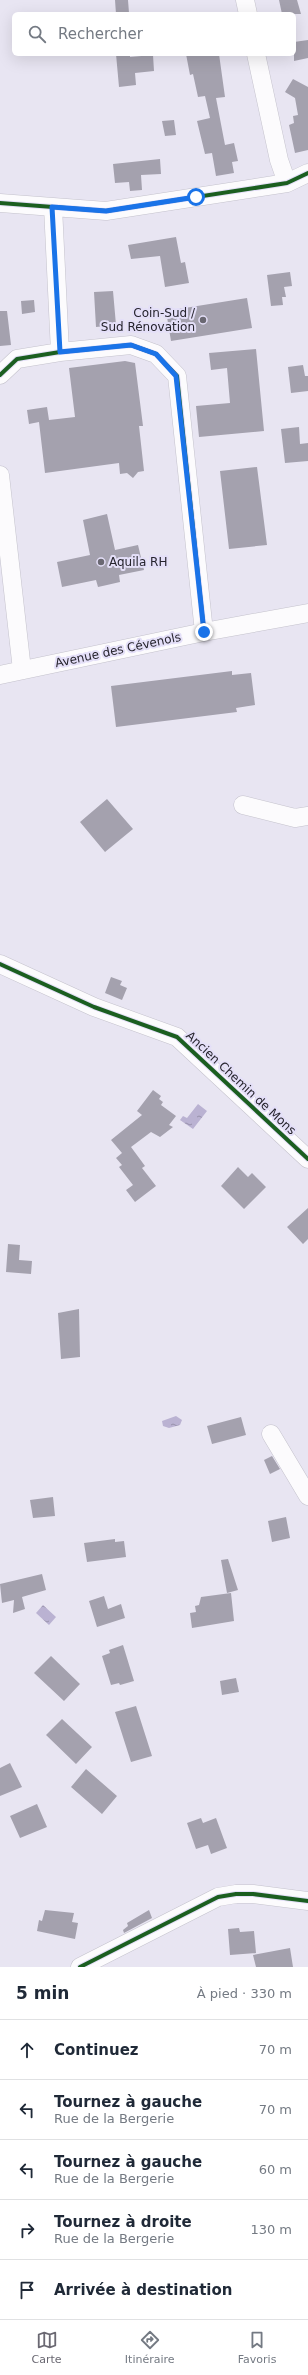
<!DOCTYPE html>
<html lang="fr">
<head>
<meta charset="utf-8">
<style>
  body { margin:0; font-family:"DejaVu Sans",sans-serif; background:#f2f2f3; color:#1f2937 }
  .stop { position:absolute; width:12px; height:12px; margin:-9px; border:3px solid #1a73e8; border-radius:50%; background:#fff }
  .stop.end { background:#1a73e8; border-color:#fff; box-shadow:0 1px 4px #0008 }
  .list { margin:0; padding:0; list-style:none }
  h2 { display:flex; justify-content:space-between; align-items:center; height:52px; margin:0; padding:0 16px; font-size:17px }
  h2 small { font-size:13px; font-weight:400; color:#747a83 }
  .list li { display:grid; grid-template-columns:26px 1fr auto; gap:12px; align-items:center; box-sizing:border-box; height:60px; padding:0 16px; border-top:1px solid #e0e1e3 }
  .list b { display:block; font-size:15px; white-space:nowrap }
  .list p { margin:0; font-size:13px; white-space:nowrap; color:#747a83 }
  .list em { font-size:13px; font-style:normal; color:#747a83 }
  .icon { flex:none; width:22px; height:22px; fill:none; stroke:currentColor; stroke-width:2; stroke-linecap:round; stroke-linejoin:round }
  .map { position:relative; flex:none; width:308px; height:1967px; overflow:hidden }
  .search { position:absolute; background:#fff; box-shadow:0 4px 16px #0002; left:12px; right:12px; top:12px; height:44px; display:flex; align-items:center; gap:10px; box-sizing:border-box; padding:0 14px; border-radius:6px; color:#747a83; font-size:15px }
  .sheet { height:352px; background:#fff }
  nav { display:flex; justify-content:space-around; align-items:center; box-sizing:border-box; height:56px; border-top:1px solid #e0e1e3; background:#fff; font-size:11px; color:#747a83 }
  nav a { display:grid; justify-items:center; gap:2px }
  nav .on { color:#6a6872 }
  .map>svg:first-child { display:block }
</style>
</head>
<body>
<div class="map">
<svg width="308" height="1967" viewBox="0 0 308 1967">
  <defs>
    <pattern id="water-ripples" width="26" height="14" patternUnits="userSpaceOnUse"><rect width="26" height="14" fill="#bab2d2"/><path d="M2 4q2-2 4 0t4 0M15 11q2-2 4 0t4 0" fill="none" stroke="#9791ab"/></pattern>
  </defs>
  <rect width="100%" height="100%" fill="#e8e5f2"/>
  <!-- water -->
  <path fill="url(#water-ripples)" d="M198,1104L207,1111L193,1129L180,1120L183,1116L187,1118Z
    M176,1416L182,1420L180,1425L169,1428L163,1426L162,1421Z
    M43,1605L56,1617L49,1625L36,1613Z"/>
  <!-- building -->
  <path fill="#a4a1ae" d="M115,0H128L129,13L116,14Z
    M279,0H297L301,14H282Z
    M308,40V58L294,61V42Z
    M116,54H130V57L153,55L154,71L135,73L136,85L119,87Z
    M186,54H219L225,97L216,98L225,145L234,143L238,161L232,162L234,173L216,176L212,153L205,154L197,121L210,118L205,96L198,97L193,74L190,75Z
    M293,79L308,87V150L295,153L289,125L294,123L293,116L298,115L295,98L285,92Z
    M174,120L176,135L165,136L162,121Z
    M160,159L161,174L141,175L142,190L130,191L129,182L115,183L113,164Z
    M176,237L181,263L185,262L189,283L165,287L160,256L131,259L128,245Z
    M290,272L292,286L284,287L286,297H282L283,305L271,306L267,275Z
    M113,291L116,325L96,327L94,292Z
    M247,298L252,328L171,341L166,311Z
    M34,300L35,312L22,314L21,301Z
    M0,311H7L11,345L0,346Z
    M256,349L264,431L199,437L196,406L230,403L227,368L211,370L209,353Z
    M125,361L135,363L143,426H139L144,471L138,472L133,478L127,473L120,474L119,463L45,473L39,422L29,424L27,410L47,407L49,420L75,417L69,368Z
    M303,365L305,376H308V391L291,393L288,367Z
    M299,427L300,444L308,443V461L285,463L281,429Z
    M257,467L267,545L229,549L220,471Z
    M107,514L115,550L138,545L144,570L119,575L120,582L107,585L98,587L96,580L62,587L57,562L90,555L83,520Z
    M232,671V675L251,673L255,705L236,708L237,712L116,727L111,686Z
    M107,799L133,829L105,852L80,822Z
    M111,977L122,981L120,985L127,988L122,1000L105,993Z
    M153,1090L161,1096L159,1099L163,1102L161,1105L176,1116L169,1125L173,1127L160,1137L151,1132L131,1147L145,1166L142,1168L156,1186L135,1202L126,1190L133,1185L119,1167L122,1165L116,1158L122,1153L111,1140L142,1115L137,1111Z
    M238,1167L248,1177L252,1173L266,1187L244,1209L221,1186Z
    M308,1208V1239L303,1244L287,1227Z
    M8,1244L20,1245L19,1260L32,1261L31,1274L6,1272Z
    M79,1309L80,1357L61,1359L58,1313Z
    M241,1417L246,1435L212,1444L207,1426Z
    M272,1456L280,1469L270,1474L264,1460Z
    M53,1497L55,1516L33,1518L30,1500Z
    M286,1517L290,1538L272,1542L268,1521Z
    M115,1539V1542L124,1541L126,1557L87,1562L84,1543Z
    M228,1559L238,1590L227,1593L221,1560Z
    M42,1574L46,1590L22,1597L25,1609L13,1613L14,1600L2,1603L0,1584Z
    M231,1593L234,1621L192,1628L190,1613L196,1612L195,1606L199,1605L201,1597Z
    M104,1596L108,1609L121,1604L125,1618L97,1627L89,1601Z
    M123,1645L134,1681L120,1685L119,1683L111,1685L102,1656L110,1653L109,1650Z
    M51,1656L80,1684L64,1701L34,1673Z
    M236,1678L239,1692L222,1695L220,1681Z
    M136,1706L152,1756L131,1762L115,1712Z
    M62,1719L92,1747L76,1764L46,1735Z
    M10,1763L22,1787L0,1796V1768Z
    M86,1769L117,1796L102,1814L71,1787Z
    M37,1804L47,1827L20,1838L10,1816Z
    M201,1818L203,1823L216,1818L227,1848L211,1854L208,1845L196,1849L187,1823Z
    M45,1910L74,1913L72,1922L78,1923L75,1939L37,1931L39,1920L42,1921Z
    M149,1910L152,1918L124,1933L123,1930L128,1926L127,1923Z
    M239,1928L240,1932L254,1931L256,1953L230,1955L228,1929Z
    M290,1948L293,1967H256L253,1955Z"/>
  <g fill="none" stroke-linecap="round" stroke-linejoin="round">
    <defs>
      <path id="minor" d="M245,0L248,14
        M256,54L279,160L287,183
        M0,203L106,211L287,183L308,173
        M53,207L60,352
        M0,375L17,359L60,352L131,345L156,354L177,376L204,632
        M0,475L22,670
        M0,675L204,632L308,613
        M243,805L295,818L308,816
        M0,964L94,1007L177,1037L308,1159
        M271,1434L308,1496
        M80,1967L218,1897L236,1894H253L308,1901"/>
    </defs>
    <!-- minor casing -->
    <use href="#minor" stroke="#c4c2cc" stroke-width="19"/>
    <!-- minor -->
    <use href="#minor" stroke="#fcfbfd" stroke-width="18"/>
    <defs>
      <path id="cycleway" d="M0,203L106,211L287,183L308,173
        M0,375L17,359L60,352L131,345L156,354L177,376L204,632
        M0,964L94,1007L177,1037L308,1159
        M80,1967L218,1897L236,1894H253L308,1901"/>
    </defs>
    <!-- cycleway casing -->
    <use href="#cycleway" stroke="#e4dff8" stroke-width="6"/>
    <!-- cycleway -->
    <use href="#cycleway" stroke="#1b5e20" stroke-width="4"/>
  </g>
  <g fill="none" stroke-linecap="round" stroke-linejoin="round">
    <!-- route -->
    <path stroke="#1a73e8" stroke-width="5" d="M196,197L106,211L52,207L60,352L131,345L156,354L176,376L204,632"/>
  </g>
  <!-- markers -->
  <g fill="#6a6872" stroke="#e4dff8" stroke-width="1.5">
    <circle cx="203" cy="320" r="4"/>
    <circle cx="101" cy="562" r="4"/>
  </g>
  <g text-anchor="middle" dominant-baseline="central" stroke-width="4" stroke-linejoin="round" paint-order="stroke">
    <!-- poi labels -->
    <g font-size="12" fill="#26242d" stroke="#e4dff8" text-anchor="end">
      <text x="195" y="313">Coin-Sud /<tspan x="195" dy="14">Sud Rénovation</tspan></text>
      <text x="109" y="562" text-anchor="start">Aquila RH</text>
    </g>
    <!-- street labels -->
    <g font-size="12" fill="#26242d" stroke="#e4dff8">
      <text transform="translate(118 650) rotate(-12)">Avenue des Cévenols</text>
      <text transform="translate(241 1083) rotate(43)">Ancien Chemin de Mons</text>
    </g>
  </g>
</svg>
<div class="stop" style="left:196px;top:197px"></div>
<div class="stop end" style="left:204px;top:632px"></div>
<div class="search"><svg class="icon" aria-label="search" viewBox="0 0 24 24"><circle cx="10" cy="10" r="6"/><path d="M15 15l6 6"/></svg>Rechercher</div>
</div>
<section class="sheet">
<h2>5 min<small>À pied · 330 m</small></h2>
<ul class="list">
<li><svg class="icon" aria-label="ahead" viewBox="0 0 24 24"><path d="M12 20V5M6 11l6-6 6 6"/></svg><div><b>Continuez</b></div><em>70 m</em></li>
<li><svg class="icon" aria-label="left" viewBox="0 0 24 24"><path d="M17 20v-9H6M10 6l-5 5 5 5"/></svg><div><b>Tournez à gauche</b><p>Rue de la Bergerie</p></div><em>70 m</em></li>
<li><svg class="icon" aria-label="left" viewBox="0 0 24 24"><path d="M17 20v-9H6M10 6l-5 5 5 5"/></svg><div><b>Tournez à gauche</b><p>Rue de la Bergerie</p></div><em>60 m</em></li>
<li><svg class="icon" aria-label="right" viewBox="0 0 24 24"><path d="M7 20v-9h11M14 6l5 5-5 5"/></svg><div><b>Tournez à droite</b><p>Rue de la Bergerie</p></div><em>130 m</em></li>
<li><svg class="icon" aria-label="arrive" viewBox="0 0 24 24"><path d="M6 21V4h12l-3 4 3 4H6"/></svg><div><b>Arrivée à destination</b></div></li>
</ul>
</section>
<nav>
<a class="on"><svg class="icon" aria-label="map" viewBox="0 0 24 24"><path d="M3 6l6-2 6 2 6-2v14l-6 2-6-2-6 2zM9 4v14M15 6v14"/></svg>Carte</a>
<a><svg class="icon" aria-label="directions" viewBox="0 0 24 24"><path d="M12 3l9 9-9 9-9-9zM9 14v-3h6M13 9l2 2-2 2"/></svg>Itinéraire</a>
<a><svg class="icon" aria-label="saved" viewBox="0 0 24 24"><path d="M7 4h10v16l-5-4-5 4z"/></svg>Favoris</a>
</nav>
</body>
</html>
